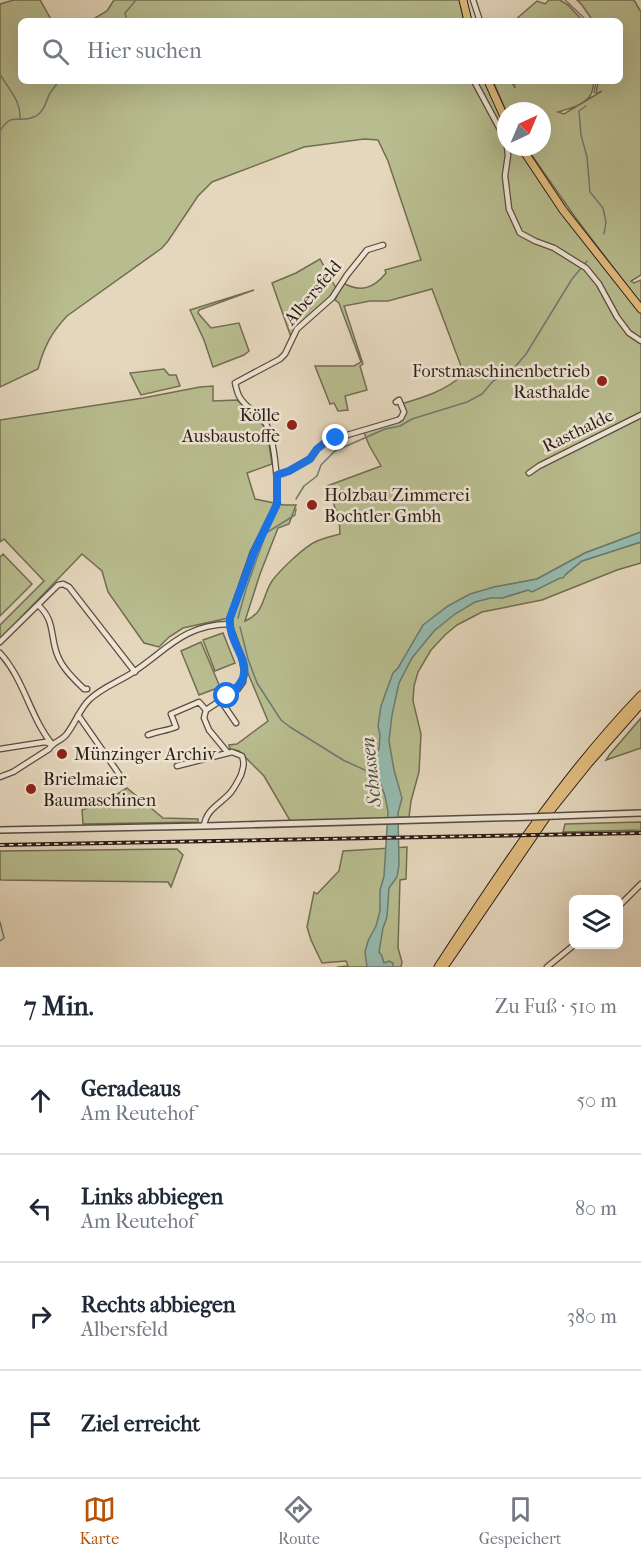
<!DOCTYPE html>
<html lang="de">
<head>
<meta charset="utf-8">
<style>
  body { margin:0; font-family:"IM FELL French Canon",serif; background:#f2f2f3; color:#1f2937 }
  .controls { position:absolute; right:18px; bottom:18px; display:grid; overflow:hidden; border-radius:9px; box-shadow:0 6px 24px #0002 }
  .controls button { width:54px; height:54px; display:grid; place-items:center; padding:0; border:0; border-bottom:2px solid #e0e1e3; background:#fff; color:#1f2937; font:30px sans-serif }
  .compass { position:absolute; left:497px; top:102px; width:54px; height:54px; border-radius:50%; background:#fff; box-shadow:0 6px 24px #0002; rotate:44deg }
  .stop { position:absolute; width:18px; height:18px; margin:-14px; border:4px solid #1a73e8; border-radius:50%; background:#fff }
  .stop.end { background:#1a73e8; border-color:#fff; box-shadow:0 2px 6px #0008 }
  .list { margin:0; padding:0; list-style:none }
  h2 { display:flex; justify-content:space-between; align-items:center; height:78px; margin:0; padding:0 24px; font-size:26px }
  h2 small { font-size:20px; font-weight:400; color:#747a83 }
  .list li { display:grid; grid-template-columns:39px 1fr auto; gap:18px; align-items:center; box-sizing:border-box; height:108px; padding:0 24px; border-top:2px solid #e0e1e3 }
  .list b { display:block; font-size:22px; white-space:nowrap }
  .list p { margin:0; font-size:20px; white-space:nowrap; color:#747a83 }
  .list em { font-size:20px; font-style:normal; color:#747a83 }
  .icon { flex:none; width:33px; height:33px; fill:none; stroke:currentColor; stroke-width:2; stroke-linecap:round; stroke-linejoin:round }
  .map { position:relative; flex:none; width:641px; height:967px; overflow:hidden }
  .search { position:absolute; background:#fff; box-shadow:0 6px 24px #0002; left:18px; right:18px; top:18px; height:66px; display:flex; align-items:center; gap:15px; box-sizing:border-box; padding:0 21px; border-radius:9px; color:#747a83; font-size:22px }
  .sheet { height:510px; background:#fff }
  nav { display:flex; justify-content:space-around; align-items:center; box-sizing:border-box; height:84px; border-top:2px solid #e0e1e3; background:#fff; font-size:16px; color:#747a83 }
  nav a { display:grid; justify-items:center; gap:3px }
  nav .on { color:#b45309 }
  .map>svg:first-child { display:block }
</style>
</head>
<body>
<div class="map">
<svg width="641" height="967" viewBox="0 0 641 967">
  <rect width="100%" height="100%" fill="#e5d7bd"/>
  <filter id="stains"><feTurbulence type="fractalNoise" baseFrequency=".00333" numOctaves="4"/><feColorMatrix values="0 0 0 0 .2 0 0 0 0 .09 0 0 0 0 .02 0 0 0 .5 -.17"/></filter>
  <radialGradient id="worn" r=".72"><stop offset=".6" stop-color="#630" stop-opacity="0"/><stop offset="1" stop-color="#630" stop-opacity=".3"/></radialGradient>
  <!-- green -->
  <path fill="#b8bd8f" stroke="#726d52" stroke-width="1.5" d="M14,0H40L52,21H21V81H484L506,126V147H518L562,213L641,314V532L585,553L537,579L495,587L502,598L528,590L566,574L582,561L641,542V563L617,570L542,600L482,612L457,625L445,635L431,650L418,672L414,686L413,701L421,734L419,772L411,801L409,817L382,818L385,822L292,824L264,776L239,751L230,749L229,745L237,744L268,721L242,659L229,618L183,628L169,637L159,647L144,643L108,592L102,571L82,554L0,639V625L44,581L4,539L0,542V420L143,398L200,387L213,386V401L237,400L260,421L267,431L272,464L247,473L255,499L284,505H296L289,524L278,528L260,574L245,621C265,613 262,596 272,581C280,570 305,546 317,541C324,538 332,536 340,534L339,518L327,486L381,466L369,445L363,430L398,420L403,415L401,404C425,397 445,391 464,374L432,289L388,301H370L344,306L363,364L360,366L367,390L345,396L348,410L338,411L334,403L330,404L315,366H354L361,362L339,303L335,300L343,283C361,293 374,288 386,273L385,270L421,260L388,161L378,140L364,139L304,147L212,182L198,196L168,241L162,248L67,316C51,333 44,347 38,369L0,387V4Z
    M114,0H460L464,21H90L107,11Z
    M549,0H560L568,5L583,21H514L537,1L545,4Z
    M577,0H634L641,12V275L631,281L634,283L641,280V304L575,217L526,147H542V111H506L493,81H511L515,88L514,81H594C593,86 593,92 590,96C584,105 568,109 558,112L564,114L602,91L596,94L598,81H620V21H593L582,5Z
    M320,259L337,290L291,337L272,283L296,273Z
    M254,290L199,310L198,313L211,328L239,323L249,351L244,355L213,367L204,340L190,310Z
    M164,369L169,375H176L180,386L141,395L130,373Z
    M3,554L32,584L0,616V557Z
    M223,633L235,663L215,671L203,640Z
    M201,642L220,687L199,695L181,651Z
    M641,718V748L606,760L610,754Z
    M127,788L163,818L198,819V822L83,824L82,810L108,800Z
    M641,822V830L563,832L565,824Z
    M407,847L406,879L400,880L398,948L402,962L401,967H337L348,966L346,961L322,963L311,940L307,927L314,892L317,894L339,871L343,851Z
    M177,849L183,855L171,887L168,882L1,880L0,878V851Z"/>
  <!-- water -->
  <path fill="#96baaf" stroke="#6b7b72" stroke-width="1.5" d="M641,532V542L582,561L566,574L563,578H560L532,592L528,590L502,598H491L475,602L455,614L434,631L412,658L399,683L392,715L389,741L394,770L402,798L398,813L399,865L397,877L389,888L387,917L383,928L379,952L382,956L384,963L389,961L393,963V967H367L365,952L368,941L376,926L380,911V890L384,876L388,812L385,796L375,769L374,758L379,749L380,735L378,726L381,706L393,673L398,668L423,625L448,606L470,594L494,587L537,579L585,553Z"/>
  <g fill="none" stroke-linecap="round" stroke-linejoin="round">
    <!-- stream -->
    <path stroke="#6b7b72" stroke-width="1.5" d="M565,0L583,17L586,21
      M127,21L125,13L136,0
      M0,74C8,89 21,100 20,118
      M594,93L596,81
      M586,106L579,111L581,135L587,157L590,192L603,208L606,222L604,234
      M0,131C12,111 17,124 34,117C44,113 46,101 50,93C53,89 56,85 59,81
      M296,499L304,486L317,476L321,465L335,451L385,429L400,426L412,419L467,402L482,394L493,381L510,373L526,354L572,279L587,261
      M238,618L246,589L266,533L295,515L296,509
      M240,627L248,659L257,683L281,720L290,727L343,760L378,776
      M0,922L4,938L0,941"/>
    <defs>
      <path id="minor" d="M473,0L480,21
        M474,81L502,133L506,143
        M507,147L508,155L505,176L509,209L520,233L535,241L554,248L586,268L599,284L617,317L629,333L641,341
        M529,473L539,466L641,415
        M277,475L289,471L310,459L317,449L327,441L398,420L401,418L404,412L399,400L396,402
        M38,605C55,620 50,635 57,654C62,668 74,679 84,689H87
        M0,642L58,585L63,584L69,587L135,672
        M0,653C24,679 30,717 52,744
        M221,701L236,723
        M78,715L119,774L121,783
        M148,735C158,731 166,731 176,727L171,714L199,702L206,710
        M0,749L45,742L52,744
        M228,753L209,730L204,718L206,710L238,689L243,682L244,671L242,659L229,624L230,618L253,552L277,504C278,485 275,440 266,424C259,413 245,408 239,396C237,392 236,387 235,383L280,359L285,354L297,329L332,298L347,275L367,250L383,245
        M177,766L232,752L242,756C245,764 243,768 241,775C238,781 235,787 231,792C221,804 206,809 204,826
        M0,777L13,772L49,749C53,742 61,741 66,735C75,724 79,710 89,700C101,688 118,682 132,673C167,650 183,625 229,624
        M618,907L641,884
        M547,967L574,945"/>
      <path id="tertiary" d="M555,816L641,813
        M0,830L204,826L531,817"/>
      <path id="primary" d="M463,0L468,21
        M488,81L506,121
        M521,147L563,210L641,309"/>
      <path id="trunk" d="M438,967C500,872 562,777 641,695
        M444,967L552,809L589,763L641,704"/>
    </defs>
    <!-- minor casing -->
    <use href="#minor" stroke="#5a4c40" stroke-width="7"/>
    <!-- tertiary casing -->
    <use href="#tertiary" stroke="#5a4c40" stroke-width="8"/>
    <!-- primary casing -->
    <use href="#primary" stroke="#2b1d16" stroke-width="9"/>
    <!-- trunk casing -->
    <use href="#trunk" stroke="#2b1d16" stroke-width="9"/>
    <!-- minor -->
    <use href="#minor" stroke="#eee5d4" stroke-width="4.5"/>
    <!-- tertiary -->
    <use href="#tertiary" stroke="#eee5d4" stroke-width="5"/>
    <!-- primary -->
    <use href="#primary" stroke="#e2bc7e" stroke-width="7"/>
    <!-- trunk -->
    <use href="#trunk" stroke="#e2bc7e" stroke-width="7"/>
    <defs>
      <path id="rail" d="M0,845L641,833"/>
    </defs>
    <!-- rail casing -->
    <use href="#rail" stroke="#2b1d16" stroke-width="4"/>
    <!-- rail -->
    <use href="#rail" stroke="#eee5d4" stroke-width="1.5" stroke-dasharray="4.5" stroke-linecap="butt"/>
    <defs>
      <path id="tertiary-bridge" d="M531,817L555,816"/>
    </defs>
    <!-- tertiary-bridge casing -->
    <use href="#tertiary-bridge" stroke="#5a4c40" stroke-width="8" stroke-linecap="butt"/>
    <!-- tertiary-bridge -->
    <use href="#tertiary-bridge" stroke="#eee5d4" stroke-width="5"/>
  </g>
  <g fill="none" stroke-linecap="round" stroke-linejoin="round">
    <!-- route -->
    <path stroke="#1a73e8" stroke-width="8" d="M227,696C266,669 227,649 230,618L254,552L277,504V475L289,471L310,459L317,449L327,441L336,438"/>
  </g>
  <!-- markers -->
  <g fill="#8f2418" stroke="#eee5d4" stroke-width="2">
    <circle cx="602" cy="381" r="6"/>
    <circle cx="292" cy="425" r="6"/>
    <circle cx="312" cy="505" r="6"/>
    <circle cx="62" cy="754" r="6"/>
    <circle cx="31" cy="789" r="6"/>
  </g>
  <g text-anchor="middle" dominant-baseline="central" stroke-width="5" stroke-linejoin="round" paint-order="stroke">
    <!-- street labels -->
    <g font-size="18" fill="#2b1d16" stroke="#eee5d4">
      <text transform="translate(313 293) rotate(-50)">Albersfeld</text>
      <text transform="translate(578 431) rotate(-26)">Rasthalde</text>
    </g>
    <!-- poi labels -->
    <g font-size="18" fill="#2b1d16" stroke="#eee5d4" text-anchor="start">
      <text x="590" y="371" text-anchor="end">Forstmaschinenbetrieb<tspan x="590" dy="21">Rasthalde</tspan></text>
      <text x="280" y="415" text-anchor="end">Kölle<tspan x="280" dy="21">Ausbaustoffe</tspan></text>
      <text x="324" y="495">Holzbau Zimmerei<tspan x="324" dy="21">Bochtler Gmbh</tspan></text>
      <text x="74" y="754">Münzinger Archiv</text>
      <text x="43" y="779">Brielmaier<tspan x="43" dy="21">Baumaschinen</tspan></text>
    </g>
    <!-- water labels -->
    <g font-size="20" font-style="italic" fill="#4b4c44" stroke="#eee5d4">
      <text transform="translate(371 772) rotate(-96)">Schussen</text>
    </g>
  </g>
  <rect width="100%" height="100%" filter="url(#stains)"/>
  <rect width="100%" height="100%" fill="url(#worn)"/>
</svg>
<div class="controls">
<button><svg class="icon" aria-label="layers" viewBox="0 0 24 24"><path d="M12 4l9 5-9 5-9-5zM3 14l9 5 9-5"/></svg></button>
</div>
<svg class="compass" viewBox="-18 -18 36 36"><path d="M0-13l5 13h-10z" fill="#e53935"/><path d="M0 13l5-13h-10z" fill="#747a83"/></svg>
<div class="stop" style="left:227px;top:696px"></div>
<div class="stop end" style="left:336px;top:438px"></div>
<div class="search"><svg class="icon" aria-label="search" viewBox="0 0 24 24"><circle cx="10" cy="10" r="6"/><path d="M15 15l6 6"/></svg>Hier suchen</div>
</div>
<section class="sheet">
<h2>7 Min.<small>Zu Fuß · 510 m</small></h2>
<ul class="list">
<li><svg class="icon" aria-label="ahead" viewBox="0 0 24 24"><path d="M12 20V5M6 11l6-6 6 6"/></svg><div><b>Geradeaus</b><p>Am Reutehof</p></div><em>50 m</em></li>
<li><svg class="icon" aria-label="left" viewBox="0 0 24 24"><path d="M17 20v-9H6M10 6l-5 5 5 5"/></svg><div><b>Links abbiegen</b><p>Am Reutehof</p></div><em>80 m</em></li>
<li><svg class="icon" aria-label="right" viewBox="0 0 24 24"><path d="M7 20v-9h11M14 6l5 5-5 5"/></svg><div><b>Rechts abbiegen</b><p>Albersfeld</p></div><em>380 m</em></li>
<li><svg class="icon" aria-label="arrive" viewBox="0 0 24 24"><path d="M6 21V4h12l-3 4 3 4H6"/></svg><div><b>Ziel erreicht</b></div></li>
</ul>
</section>
<nav>
<a class="on"><svg class="icon" aria-label="map" viewBox="0 0 24 24"><path d="M3 6l6-2 6 2 6-2v14l-6 2-6-2-6 2zM9 4v14M15 6v14"/></svg>Karte</a>
<a><svg class="icon" aria-label="directions" viewBox="0 0 24 24"><path d="M12 3l9 9-9 9-9-9zM9 14v-3h6M13 9l2 2-2 2"/></svg>Route</a>
<a><svg class="icon" aria-label="saved" viewBox="0 0 24 24"><path d="M7 4h10v16l-5-4-5 4z"/></svg>Gespeichert</a>
</nav>
</body>
</html>
